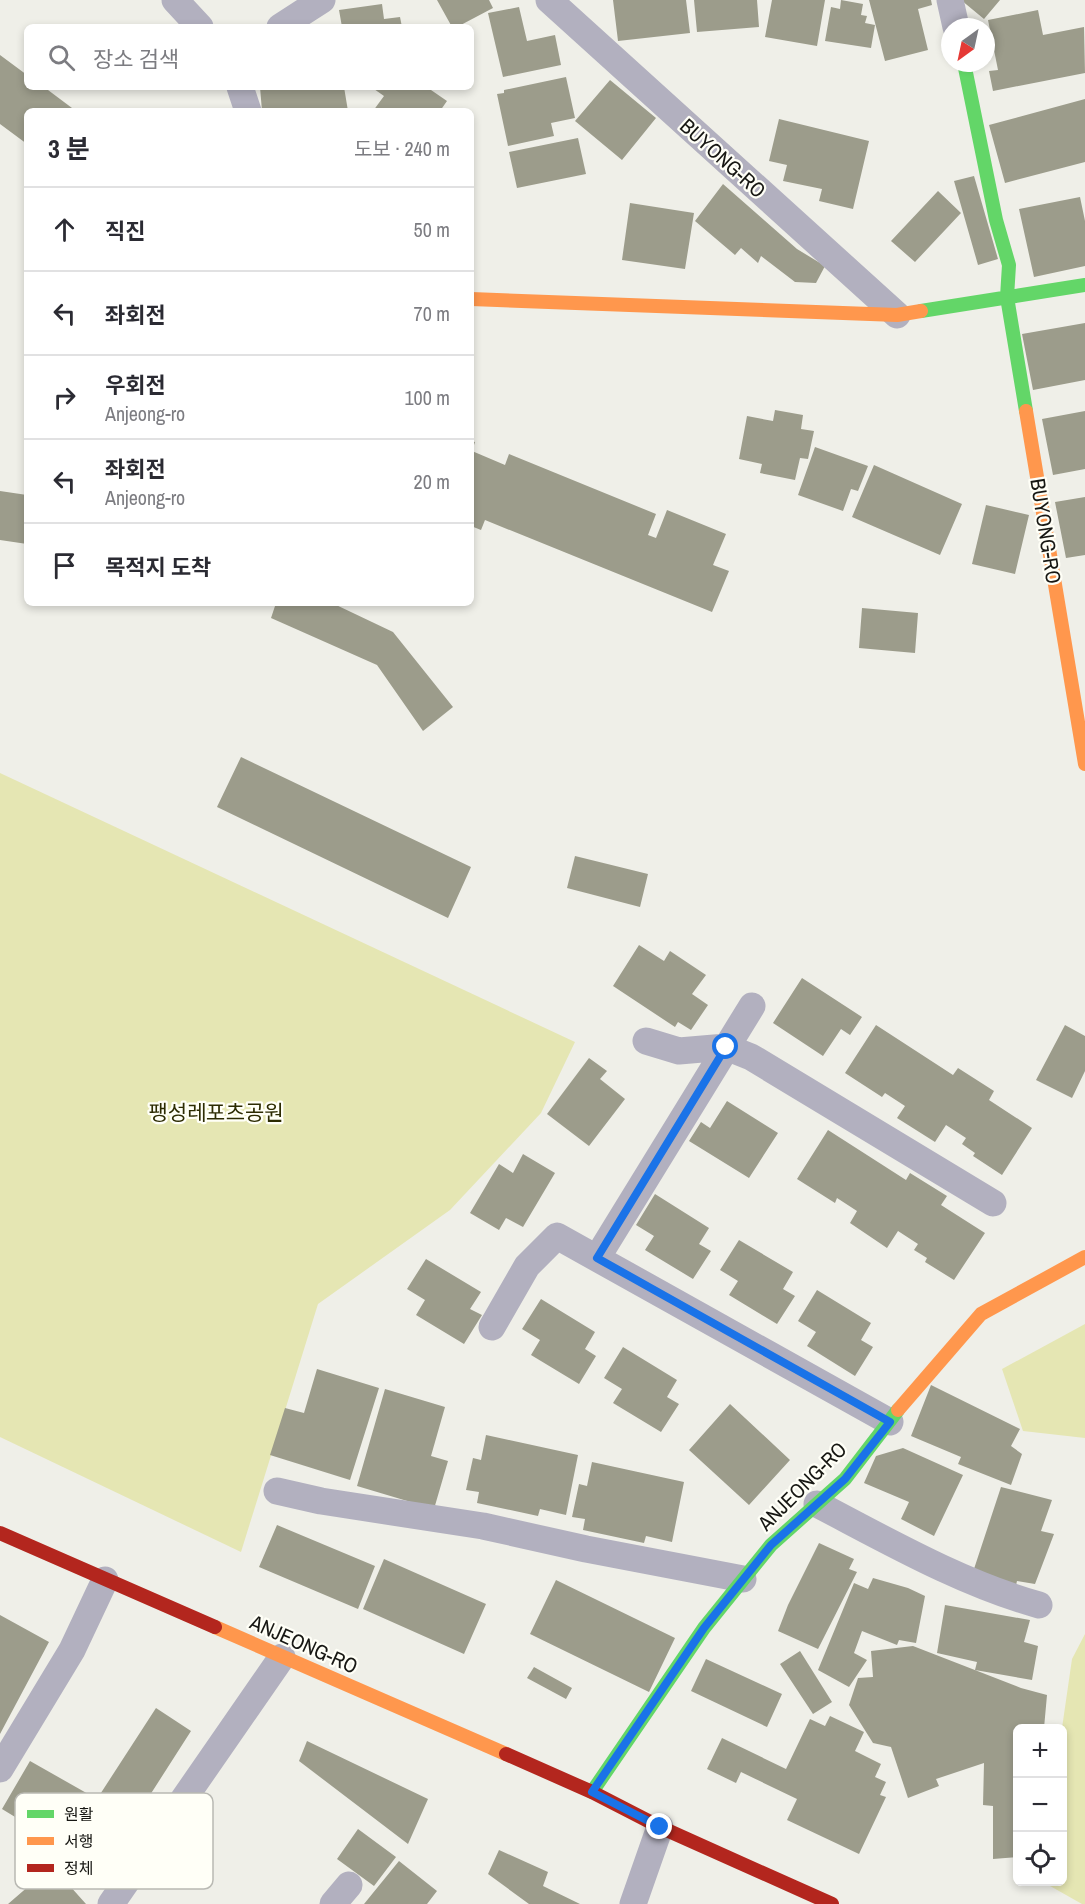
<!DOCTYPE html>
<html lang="ko">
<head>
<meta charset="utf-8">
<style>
  body { margin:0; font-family:"Archivo Narrow","Noto Sans KR",sans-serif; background:#f2f2f3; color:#2b2b33 }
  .controls { position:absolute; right:18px; bottom:18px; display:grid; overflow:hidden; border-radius:9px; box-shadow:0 3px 9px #0003 }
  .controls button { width:54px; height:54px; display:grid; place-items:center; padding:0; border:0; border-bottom:2px solid #e1e1e2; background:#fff; color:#2b2b33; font:30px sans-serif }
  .compass { position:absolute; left:941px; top:18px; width:54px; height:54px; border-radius:50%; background:#fff; box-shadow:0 3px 9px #0003; rotate:213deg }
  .stop { position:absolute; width:18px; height:18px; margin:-14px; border:4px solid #1a73e8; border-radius:50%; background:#fff }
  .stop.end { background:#1a73e8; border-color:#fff; box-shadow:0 2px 6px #0008 }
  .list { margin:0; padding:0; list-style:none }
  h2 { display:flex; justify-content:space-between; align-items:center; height:78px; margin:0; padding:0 24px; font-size:26px }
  h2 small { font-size:20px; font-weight:400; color:#7c7c81 }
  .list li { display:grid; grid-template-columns:39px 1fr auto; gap:18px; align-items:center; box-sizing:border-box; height:84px; padding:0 24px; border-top:2px solid #e1e1e2 }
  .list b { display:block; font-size:22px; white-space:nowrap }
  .list p { margin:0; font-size:20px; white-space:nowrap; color:#7c7c81 }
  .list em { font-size:20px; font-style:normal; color:#7c7c81 }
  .icon { flex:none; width:33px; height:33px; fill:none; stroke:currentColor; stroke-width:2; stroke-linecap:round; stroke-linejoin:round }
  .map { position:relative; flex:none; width:1085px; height:1904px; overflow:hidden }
  .search { position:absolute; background:#fff; box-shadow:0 3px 9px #0003; left:24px; top:24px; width:450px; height:66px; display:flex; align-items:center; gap:15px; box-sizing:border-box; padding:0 21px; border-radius:9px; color:#7c7c81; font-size:22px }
  .panel { position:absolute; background:#fff; box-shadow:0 3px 9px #0003; left:24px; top:108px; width:450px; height:498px; border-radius:9px }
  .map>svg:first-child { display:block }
</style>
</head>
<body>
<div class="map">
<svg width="1085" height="1904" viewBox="0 0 1085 1904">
  <rect width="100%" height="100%" fill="#efefe8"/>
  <!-- green -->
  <path fill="#e5e6b3" d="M0,773L575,1042L541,1113L450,1210L318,1304L241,1552L0,1437Z
    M1085,1324V1438L1023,1431L1002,1369Z
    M1085,1634V1904H1082L1043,1882H1062V1728L1072,1659Z"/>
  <!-- building -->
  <path fill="#9c9c8b" d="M437,0H489L493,8L457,27H452Z
    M613,0H686L690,33L618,41Z
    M694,0H757L759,27L697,32Z
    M772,0H825L817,46L765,37Z
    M841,0L863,4L861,15L867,16L865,23L875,25L871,48L825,41L831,7L840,9Z
    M869,0H931L932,5L918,9L928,50L885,61Z
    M961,0H1000L984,19Z
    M382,4L384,19L400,17L402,27H342L339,10Z
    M519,7L527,41L555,35L561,65L503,77L488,13Z
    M1038,10L1043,35L1084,27L1085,73L993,91L989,71L998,70L988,20Z
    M0,55L27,75V87H44L76,111H27V144L0,124Z
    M566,77L575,118L551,123L554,136L508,146L497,94L504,93V90Z
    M610,80L656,118L622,160L575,121Z
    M260,87H344L348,111H262Z
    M375,87H434L431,90L447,101L440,111H373L384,96L374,89Z
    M1085,99V162L1005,183L989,125Z
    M779,119L869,141L853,209L819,201L822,189L783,181L787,165L769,161Z
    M578,138L586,174L517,188L509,152Z
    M974,176L998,259L978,265L954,181Z
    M723,184L797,249L825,266L816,283L795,282L761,256L758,263L741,248L735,255L695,221Z
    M938,191L961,213L915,262L891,241Z
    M1080,197L1085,221V266L1034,277L1019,209Z
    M630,203L694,213L685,269L622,260Z
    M1085,323V380L1033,390L1022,334Z
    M775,410L803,415L801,429L814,431L808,459L800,458L795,480L760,473L762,464L739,459L747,416L773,421Z
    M1085,411V469L1053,475L1042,419Z
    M471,441L475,442L472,451L505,465L509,454L656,514L648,535L656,538L667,510L726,534L713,565L729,571L712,612L485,520L481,530L471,526Z
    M815,447L868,466L858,491L851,489L843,511L798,495Z
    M874,465L962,504L940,555L852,517Z
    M0,491L27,495V544L0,540Z
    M1085,497V555L1066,558L1055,502Z
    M986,505L1029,515L1015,574L972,564Z
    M276,603H332L393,632L453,707L423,731L377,665L271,618Z
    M862,608L918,613L915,653L859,648Z
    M241,757L471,867L448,918L217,807Z
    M575,856L648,874L640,907L567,888Z
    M639,945L664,961L670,951L706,975L692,994L708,1005L691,1030L678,1022L675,1027L613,986Z
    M802,978L862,1017L850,1035L841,1029L823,1056L773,1023Z
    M876,1025L953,1075L958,1068L994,1091L989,1100L1032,1128L1002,1175L973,1156L975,1153L962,1144L966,1138L946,1125L935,1142L897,1118L905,1106L885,1093L882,1097L845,1073Z
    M1065,1025L1085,1036V1071L1072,1098L1036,1080Z
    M589,1058L607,1071L600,1079L625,1099L589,1146L547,1114Z
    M727,1101L778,1133L749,1178L689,1141L701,1122L710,1128Z
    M828,1130L906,1180L910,1173L947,1196L941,1205L985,1233L954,1280L925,1262L927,1258L914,1250L918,1244L898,1231L887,1248L850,1223L857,1211L837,1198L835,1203L797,1179Z
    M523,1154L555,1173L523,1227L506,1218L499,1230L470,1213L499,1164L513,1173Z
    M655,1194L709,1228L699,1244L711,1251L693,1279L645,1250L654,1236L636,1225Z
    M739,1240L793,1272L783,1289L795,1296L777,1324L729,1295L738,1281L720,1270Z
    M426,1259L481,1292L470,1309L482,1315L464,1344L416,1315L425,1300L407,1289Z
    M817,1290L871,1323L861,1340L873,1347L855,1376L807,1346L816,1332L798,1321Z
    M541,1299L595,1332L585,1349L596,1356L579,1384L531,1355L540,1340L522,1329Z
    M623,1347L677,1380L667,1397L679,1404L661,1432L613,1403L622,1389L604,1378Z
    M317,1369L379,1388L350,1480L270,1455L285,1408L304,1413Z
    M931,1385L1020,1429L1011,1446L1022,1454L1011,1485L958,1464L961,1457L911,1436Z
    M385,1389L445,1407L431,1456L448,1461L434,1509L357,1486Z
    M730,1404L790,1460L749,1505L689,1450Z
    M486,1435L578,1455L566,1515L540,1509L538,1516L477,1503L479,1492L466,1490L473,1458L481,1460Z
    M903,1448L963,1475L934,1536L901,1519L909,1502L864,1483L876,1456Z
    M592,1462L684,1482L672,1542L646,1536L644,1543L583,1530L585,1519L572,1517L579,1484L587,1486Z
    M1001,1487L1052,1500L1041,1531L1054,1534L1035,1584L1017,1581L1015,1589L972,1575Z
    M277,1525L375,1566L358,1609L259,1567Z
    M819,1543L854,1559L849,1569L857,1572L818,1649L778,1631L788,1605Z
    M384,1559L486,1604L464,1654L363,1609Z
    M873,1578L908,1588L925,1596L916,1643L899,1640L897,1645L862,1631L854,1653L867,1660L849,1687L818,1670L854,1583L868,1589Z
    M556,1580L675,1638L649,1692L530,1634Z
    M945,1605L1030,1620L1024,1642L1038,1646L1032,1680L975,1670L977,1662L937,1653Z
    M0,1615L49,1642L0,1734Z
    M913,1646L1021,1688L1047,1695L1044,1728H1018V1857L993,1859V1806L983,1805L984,1763L936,1779L939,1786L908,1798L891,1747L873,1743L849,1705L858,1678L873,1677L871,1651Z
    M800,1651L832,1702L813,1714L780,1664Z
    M706,1659L782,1694L767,1727L691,1691Z
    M534,1667L572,1688L566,1699L527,1678Z
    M156,1708L191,1731L102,1870L2,1809L30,1761L97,1799Z
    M830,1716L864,1732L855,1751L881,1764L875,1777L886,1782L880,1795L886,1797L859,1854L787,1820L797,1799L741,1772L736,1783L707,1769L722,1738L786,1769L810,1719L825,1726Z
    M307,1741L428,1799L408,1844L299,1761Z
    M358,1829L396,1857L374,1886L337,1859Z
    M499,1850L548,1872L543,1886L580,1904H529L488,1874Z
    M399,1861L437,1891L427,1904H364Z
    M52,1866L86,1904H8Z"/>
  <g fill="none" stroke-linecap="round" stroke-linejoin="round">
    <!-- street -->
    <path stroke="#b2b0bf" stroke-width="27" d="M175,0L200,27
      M549,0L897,315
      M950,0L956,27
      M280,27L322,0
      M240,87L248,111
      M646,1041L679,1051L726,1047L751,1057L993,1203
      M597,1258L752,1006
      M492,1327L527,1266L557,1236L890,1422
      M277,1491L321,1501L483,1526L586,1549L743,1579
      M817,1504C888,1541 961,1583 1039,1605
      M0,1769L72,1650L105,1580
      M111,1904L282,1657
      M333,1904L349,1885
      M633,1904L660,1827"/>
    <!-- fast -->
    <path stroke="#63d668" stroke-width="14" d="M964,63L996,220L1009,265L1007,297L1026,411
      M921,311L1085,285
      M592,1792L704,1628L771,1545L845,1479L898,1410"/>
    <!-- slow -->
    <path stroke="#ff974d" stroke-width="14" d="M471,299L897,315L921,311
      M1026,411L1085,764
      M898,1410L981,1314L1085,1257
      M215,1627L506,1754"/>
    <!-- jam -->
    <path stroke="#b3261e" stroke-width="14" d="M0,1533L215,1627
      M506,1754L592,1792L660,1827L832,1904"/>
  </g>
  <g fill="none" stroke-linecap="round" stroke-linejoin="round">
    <!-- route -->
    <path stroke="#1a73e8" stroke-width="8" d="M660,1827L592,1792L704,1628L771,1545L845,1479L890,1422L597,1258L726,1047"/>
  </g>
  <g text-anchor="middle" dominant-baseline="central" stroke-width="4.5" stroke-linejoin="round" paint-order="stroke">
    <!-- street labels -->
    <g font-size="21" fill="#171713" stroke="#fffff7">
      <text transform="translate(723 158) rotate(42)">BUYONG-RO</text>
      <text transform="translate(1046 531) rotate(81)">BUYONG-RO</text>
      <text transform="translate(802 1486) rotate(-45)">ANJEONG-RO</text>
      <text transform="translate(304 1644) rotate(24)">ANJEONG-RO</text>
    </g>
    <!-- park labels -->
    <g font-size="21" fill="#2c2b02" stroke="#fffff7">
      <text x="216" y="1112">팽성레포츠공원</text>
    </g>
  </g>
  <!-- legend -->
  <rect x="15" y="1793" width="198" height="96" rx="9" fill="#fffff7" stroke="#b9b9b3" stroke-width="1.5"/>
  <rect x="27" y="1810" width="27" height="8" fill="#63d668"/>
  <rect x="27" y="1837" width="27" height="8" fill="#ff974d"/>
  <rect x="27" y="1864" width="27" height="8" fill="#b3261e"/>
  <g font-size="16" fill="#171713">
    <text x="64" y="1820">원활</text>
    <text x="64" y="1847">서행</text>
    <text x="64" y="1874">정체</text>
  </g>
</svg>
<div class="controls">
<button>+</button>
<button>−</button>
<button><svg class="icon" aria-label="locate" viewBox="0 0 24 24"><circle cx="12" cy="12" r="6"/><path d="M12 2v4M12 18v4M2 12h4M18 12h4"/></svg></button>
</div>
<svg class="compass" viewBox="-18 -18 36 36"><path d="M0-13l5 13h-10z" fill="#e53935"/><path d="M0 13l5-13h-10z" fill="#7c7c81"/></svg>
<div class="stop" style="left:726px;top:1047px"></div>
<div class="stop end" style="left:660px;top:1827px"></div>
<div class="search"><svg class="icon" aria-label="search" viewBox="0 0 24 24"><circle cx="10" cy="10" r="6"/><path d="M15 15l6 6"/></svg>장소 검색</div>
<section class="panel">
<h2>3 분<small>도보 · 240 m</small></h2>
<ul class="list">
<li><svg class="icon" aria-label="ahead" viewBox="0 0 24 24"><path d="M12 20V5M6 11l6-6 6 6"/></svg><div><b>직진</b></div><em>50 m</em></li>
<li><svg class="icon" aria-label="left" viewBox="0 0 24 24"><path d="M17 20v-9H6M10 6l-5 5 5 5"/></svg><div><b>좌회전</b></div><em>70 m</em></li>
<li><svg class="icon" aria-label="right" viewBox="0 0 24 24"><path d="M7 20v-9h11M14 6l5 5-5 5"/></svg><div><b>우회전</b><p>Anjeong-ro</p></div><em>100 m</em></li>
<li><svg class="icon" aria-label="left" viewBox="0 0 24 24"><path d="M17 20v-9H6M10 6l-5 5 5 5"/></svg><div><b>좌회전</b><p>Anjeong-ro</p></div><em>20 m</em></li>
<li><svg class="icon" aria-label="arrive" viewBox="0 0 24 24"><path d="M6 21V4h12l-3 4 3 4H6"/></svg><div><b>목적지 도착</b></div></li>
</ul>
</section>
</div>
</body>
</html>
